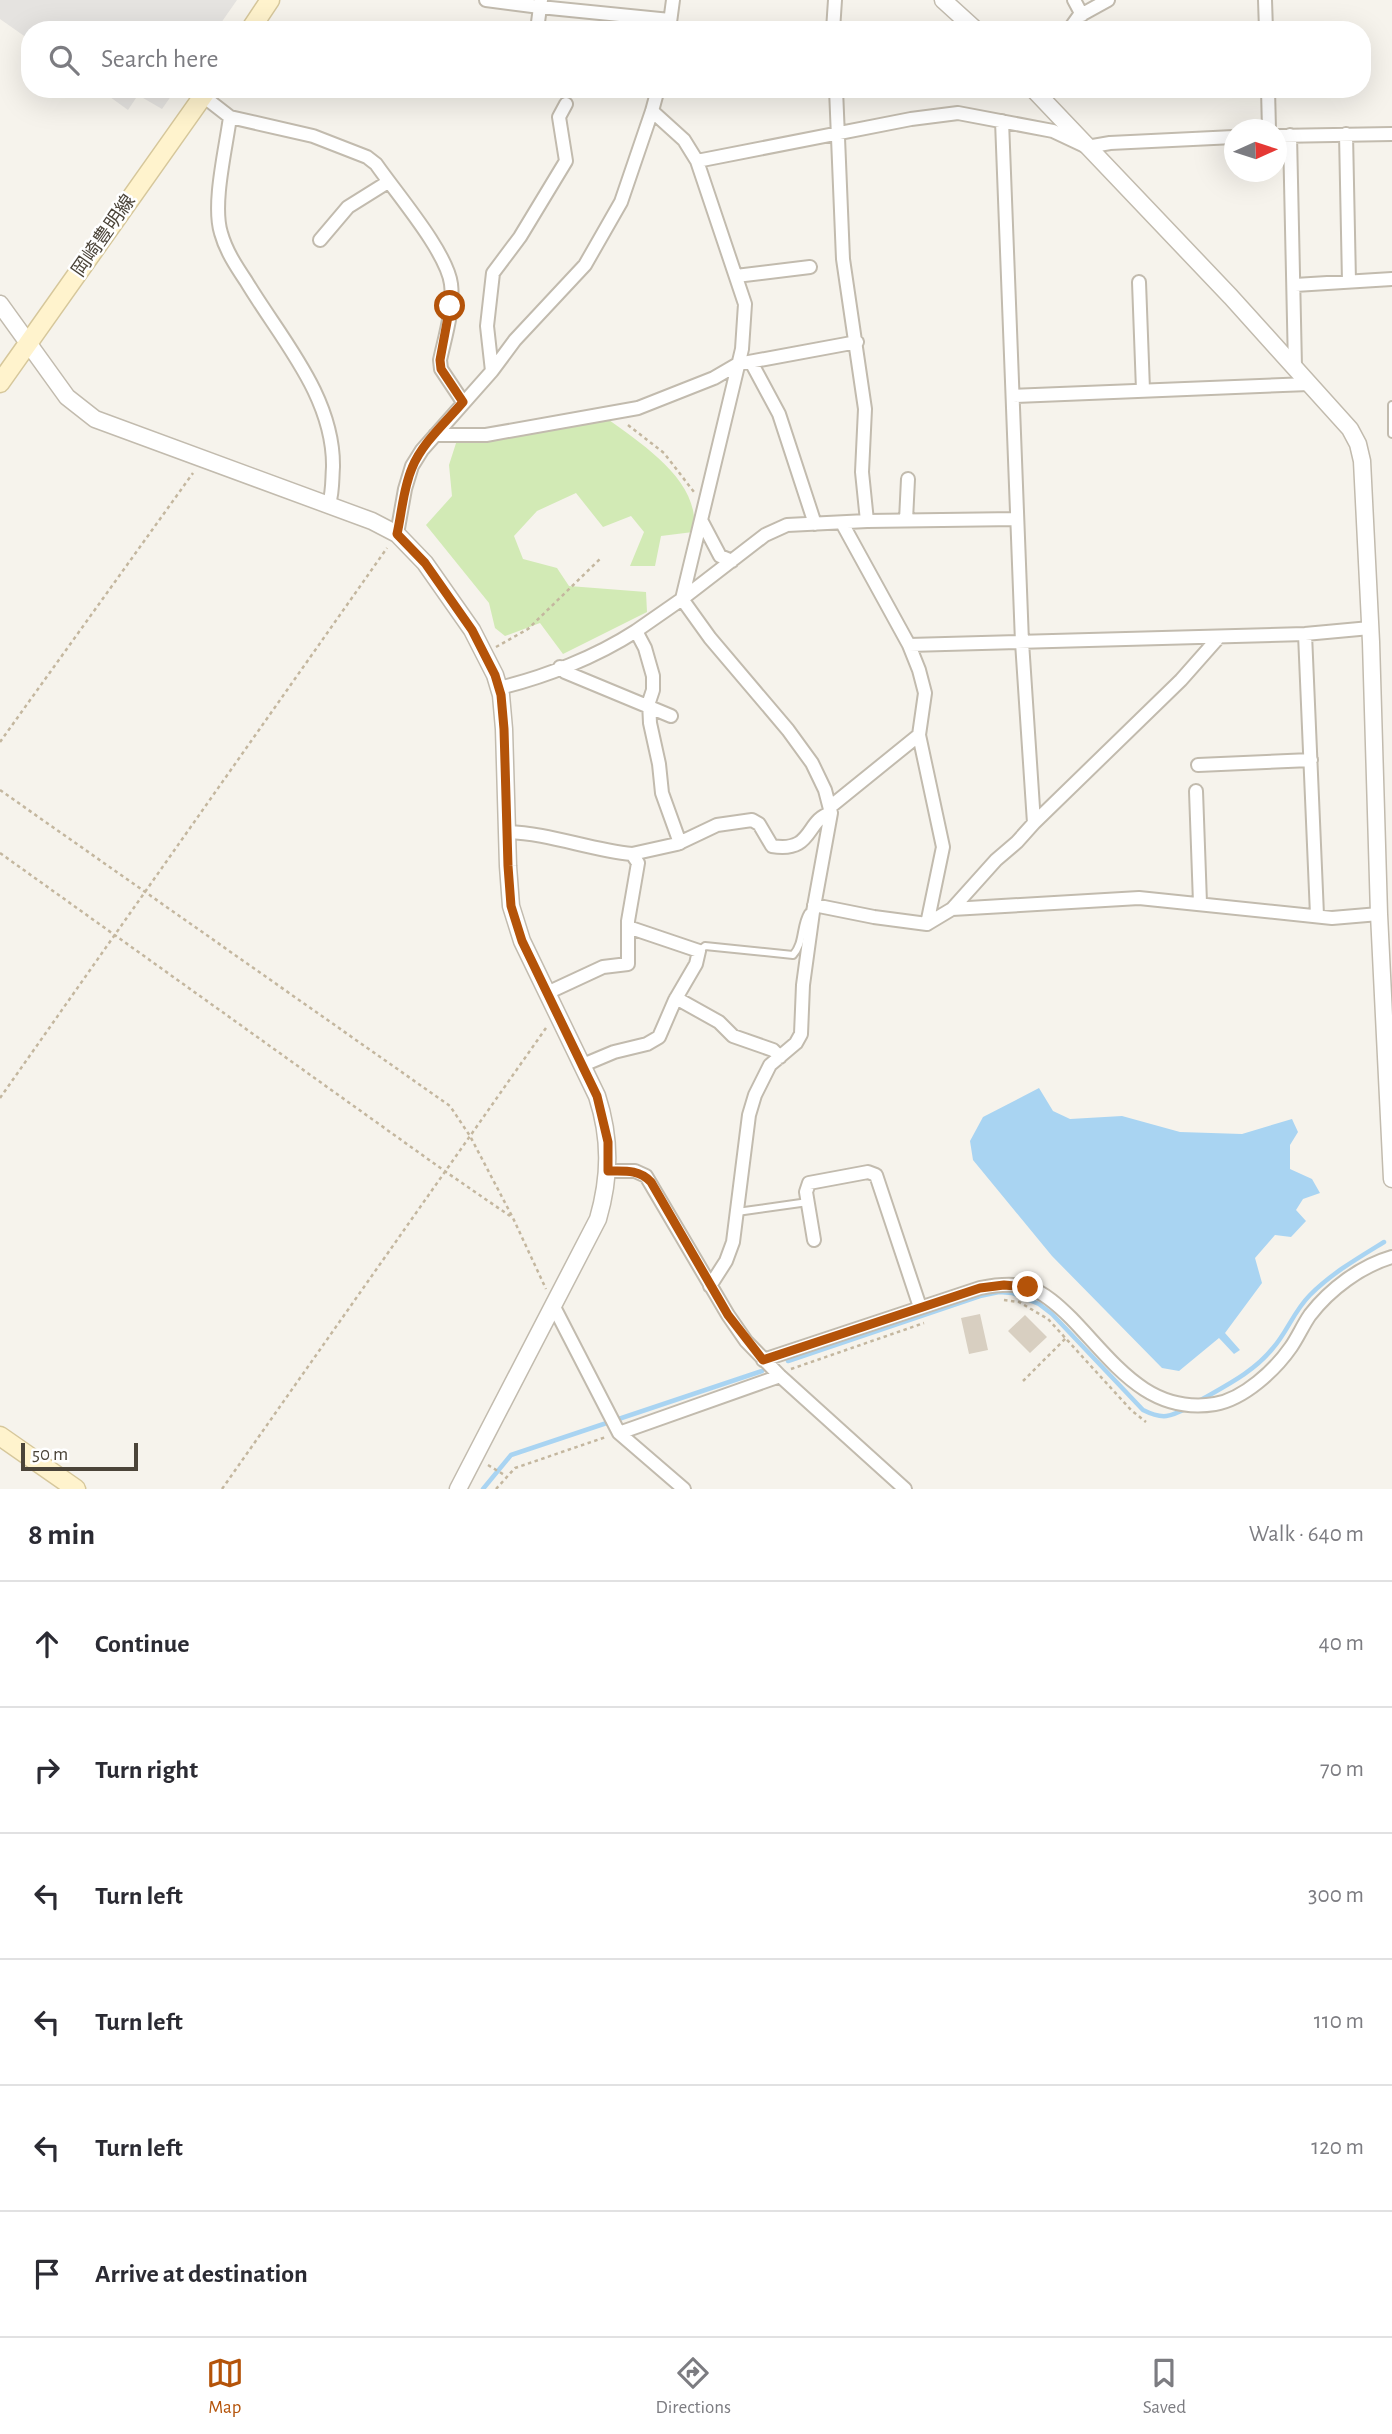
<!DOCTYPE html>
<html lang="en">
<head>
<meta charset="utf-8">
<style>
  body { margin:0; font-family:"Alegreya Sans","Noto Sans JP",sans-serif; background:#f7f7f7; color:#2b2b33 }
  .compass { position:absolute; left:1224px; top:119px; width:63px; height:63px; border-radius:50%; background:#fff; box-shadow:0 7px 28px #0002; rotate:87deg }
  .scale { position:absolute; left:21px; bottom:18px; width:117px; box-sizing:border-box; padding-left:7px; border:4px solid #4b4439; border-top:0; font-size:19px; line-height:24px; white-space:nowrap; color:#4b4439; -webkit-text-stroke:5px #fff; paint-order:stroke }
  .stop { position:absolute; width:21px; height:21px; margin:-16px; border:5px solid #b45309; border-radius:50%; background:#fff }
  .stop.end { background:#b45309; border-color:#fff; box-shadow:0 2px 7px #0008 }
  .list { margin:0; padding:0; list-style:none }
  h2 { display:flex; justify-content:space-between; align-items:center; height:91px; margin:0; padding:0 28px; font-size:30px }
  h2 small { font-size:23px; font-weight:400; color:#7c7c81 }
  .list li { display:grid; grid-template-columns:46px 1fr auto; gap:21px; align-items:center; box-sizing:border-box; height:126px; padding:0 28px; border-top:2px solid #e1e1e2 }
  .list b { display:block; font-size:26px; white-space:nowrap }
  .list em { font-size:23px; font-style:normal; color:#7c7c81 }
  .icon { flex:none; width:38px; height:38px; fill:none; stroke:currentColor; stroke-width:2; stroke-linecap:round; stroke-linejoin:round }
  .map { position:relative; flex:none; width:1392px; height:1489px; overflow:hidden }
  .search { position:absolute; background:#fff; box-shadow:0 7px 28px #0002; left:21px; right:21px; top:21px; height:77px; display:flex; align-items:center; gap:18px; box-sizing:border-box; padding:0 24px; border-radius:28px; color:#7c7c81; font-size:26px }
  .sheet { height:847px; background:#fff }
  nav { display:flex; justify-content:space-around; align-items:center; box-sizing:border-box; height:98px; border-top:2px solid #e1e1e2; background:#fff; font-size:19px; color:#7c7c81 }
  nav a { display:grid; justify-items:center; gap:4px }
  nav .on { color:#b45309 }
  .map>svg:first-child { display:block }
</style>
</head>
<body>
<div class="map">
<svg width="1392" height="1489" viewBox="0 0 1392 1489">
  <rect width="100%" height="100%" fill="#f6f3ec"/>
  <!-- green -->
  <path fill="#d2eab5" d="M600,420H609C643,445 703,483 693,532L661,536L655,566H630L644,532L631,516L603,527L576,493L537,511L514,536L523,559L557,568L569,586L646,592L647,612L563,654L540,623L505,636L495,628L489,603L426,525L452,496L449,465L457,440Z"/>
  <!-- parking -->
  <path fill="#e5e3e0" d="M0,0H237L216,30H30V40L0,19Z
    M99,89H176L162,109L138,95L128,110Z"/>
  <!-- water -->
  <path fill="#a9d4f2" d="M1039,1088L1053,1111L1070,1119L1122,1116L1180,1132L1242,1134L1292,1119L1298,1132L1290,1145V1169L1312,1179L1320,1193L1303,1199L1296,1210L1306,1221L1291,1237L1275,1235L1255,1258L1262,1283L1225,1333L1240,1350L1234,1354L1219,1338L1179,1371L1162,1368L1052,1256L973,1160L970,1141L983,1117Z"/>
  <g fill="none" stroke-linecap="round" stroke-linejoin="round">
    <!-- stream -->
    <path stroke="#a9d4f2" stroke-width="4.5" d="M788,1361L980,1296L999,1292L1012,1293L1039,1304L1052,1314L1143,1410C1163,1420 1170,1417 1189,1407
      M1199,1401C1225,1386 1254,1372 1273,1348C1287,1332 1294,1311 1310,1295C1332,1273 1358,1258 1384,1242
      M483,1489L511,1455L762,1371"/>
  </g>
  <!-- building -->
  <path fill="#d8cfc1" d="M980,1314L988,1350L969,1354L961,1318Z
    M1025,1315L1047,1337L1030,1353L1008,1331Z"/>
  <g fill="none" stroke-linecap="round" stroke-linejoin="round">
    <defs>
      <path id="service" d="M1392,405V434
        M699,951L705,946L793,955C804,943 800,926 808,913L813,912
        M737,1212L808,1202"/>
      <path id="minor" d="M486,0L540,7L541,0
        M1074,0L1082,15
        M1265,0L1266,30
        M537,30L540,7L670,20
        M669,30L673,0
        M833,30L835,0
        M1069,30L1079,16L1108,0
        M836,89L843,259L865,409L862,472L867,521
        M1268,89L1269,130
        M203,96L230,117L313,136L367,157L376,164C396,193 447,252 451,284C454,309 445,337 440,360L441,369L463,402
        M652,111L684,140L697,161L745,304L742,349L701,520L720,556L732,561
        M230,117C226,148 212,204 221,233C226,251 236,266 246,281C280,338 334,396 333,467C332,480 333,491 329,504
        M1346,134L1349,282
        M1290,135L1295,367
        M1276,136L1392,134
        M697,161L911,119L958,113L1053,131L1087,147L1110,143L1234,137
        M320,240L348,207L388,182
        M736,276L810,267
        M1139,282L1143,390
        M1295,285L1392,279
        M751,362L779,414L815,524
        M492,371L487,326L493,273L520,237L566,161L559,117L566,104
        M1013,396L1309,384
        M435,435H486L638,408L714,378L738,364L857,342
        M906,520L908,479
        M842,523L909,645L919,670L925,693L919,735L943,847L927,924
        M397,534L405,489L412,466L422,450L492,371L515,340L585,265L621,202L652,111L658,89
        M636,631L682,599L701,520
        M1305,634L1317,915
        M909,645L1305,634L1370,628
        M560,667L565,672L671,716
        M499,688C545,677 596,657 636,631L645,648L653,676V690L649,702L650,723L659,764L662,793L680,843
        M1198,765L1311,760
        M1196,791L1200,903
        M830,807L919,735
        M1034,823L1181,680L1219,637
        M507,832C549,833 590,850 632,854L638,863L628,921V964L603,967L547,993
        M632,854L677,844L717,825L752,820L759,824L772,846C814,853 805,820 831,813
        M814,905L874,917L927,924L952,909L996,860L1017,842L1034,823L1022,642L1002,121
        M952,909L1139,898L1332,918L1379,914
        M676,998L719,1022L733,1036L773,1050L780,1057
        M583,1065L614,1052L647,1044L659,1037L675,1000L696,964L699,951L628,927
        M608,1171H635L646,1176L728,1315L746,1341L780,1376L905,1489
        M814,1240L806,1192L809,1183L868,1172L876,1175L920,1307
        M710,1286L726,1261L733,1242L749,1115L755,1095L770,1065L796,1043L801,1034L803,985L813,912L831,813L825,790L812,763L788,730L710,638L682,599L765,535L787,525L867,521L1017,519
        M553,1305L619,1433L684,1489
        M763,1360L980,1288C995,1285 1013,1283 1028,1287C1045,1293 1059,1306 1071,1318C1113,1361 1147,1415 1215,1404C1244,1399 1275,1370 1291,1347C1298,1337 1303,1325 1310,1315C1330,1289 1361,1266 1392,1257
        M619,1433L780,1376"/>
      <path id="tertiary" d="M943,0L976,30
        M1033,89L1231,297L1350,429L1358,444L1362,461L1371,642L1379,914L1392,1179
        M0,304L67,397L95,419L372,521L397,534L425,563L472,630L495,675L501,695L504,729L508,866L511,906L522,941L597,1096C611,1139 610,1177 598,1219L458,1489"/>
      <path id="secondary" d="M250,30L270,0
        M0,383L208,89
        M0,1436L76,1489"/>
    </defs>
    <!-- service casing -->
    <use href="#service" stroke="#c2bbae" stroke-width="10"/>
    <!-- minor casing -->
    <use href="#minor" stroke="#c2bbae" stroke-width="16"/>
    <!-- tertiary casing -->
    <use href="#tertiary" stroke="#c2bbae" stroke-width="19"/>
    <!-- secondary casing -->
    <use href="#secondary" stroke="#d6c79b" stroke-width="21"/>
    <!-- path -->
    <path stroke="#c4b79f" stroke-width="2.5" stroke-dasharray="3.5 3.5" stroke-linecap="butt" d="M628,425L664,453L694,492
      M496,647L528,629L602,557
      M0,742L193,473
      M0,790L450,1106L470,1136L513,1218L546,1289
      M0,853L446,1172L510,1216
      M0,1098L387,548
      M1004,1300L1019,1302L1048,1319L1131,1410L1146,1422
      M791,1369L924,1323
      M1023,1381L1066,1338
      M488,1465L506,1476
      M222,1489L546,1028
      M496,1489L515,1468L606,1437"/>
    <!-- service -->
    <use href="#service" stroke="#fff" stroke-width="6"/>
    <!-- minor -->
    <use href="#minor" stroke="#fff" stroke-width="12"/>
    <!-- tertiary -->
    <use href="#tertiary" stroke="#fff" stroke-width="16"/>
    <!-- secondary -->
    <use href="#secondary" stroke="#fff3cd" stroke-width="18"/>
  </g>
  <g fill="none" stroke-linecap="round" stroke-linejoin="round">
    <!-- route -->
    <path stroke="#b45309" stroke-width="9" d="M450,306L440,360L441,369L463,402C446,422 422,443 412,468C403,489 402,512 397,534L425,563L472,630L495,675L501,695L504,729L508,866L511,906L522,941L597,1096L608,1142V1171C624,1171 639,1169 651,1182L728,1315L763,1360L980,1288L1004,1285L1028,1287"/>
  </g>
  <g text-anchor="middle" dominant-baseline="central" stroke-width="5" stroke-linejoin="round" paint-order="stroke">
    <!-- street labels -->
    <g font-size="19" fill="#4b4439" stroke="#fff">
      <text transform="translate(104 236) rotate(-55)">岡崎豊明線</text>
    </g>
  </g>
</svg>
<svg class="compass" viewBox="-18 -18 36 36"><path d="M0-13l5 13h-10z" fill="#e53935"/><path d="M0 13l5-13h-10z" fill="#7c7c81"/></svg>
<div class="scale">50 m</div>
<div class="stop" style="left:450px;top:306px"></div>
<div class="stop end" style="left:1028px;top:1287px"></div>
<div class="search"><svg class="icon" aria-label="search" viewBox="0 0 24 24"><circle cx="10" cy="10" r="6"/><path d="M15 15l6 6"/></svg>Search here</div>
</div>
<section class="sheet">
<h2>8 min<small>Walk · 640 m</small></h2>
<ul class="list">
<li><svg class="icon" aria-label="ahead" viewBox="0 0 24 24"><path d="M12 20V5M6 11l6-6 6 6"/></svg><div><b>Continue</b></div><em>40 m</em></li>
<li><svg class="icon" aria-label="right" viewBox="0 0 24 24"><path d="M7 20v-9h11M14 6l5 5-5 5"/></svg><div><b>Turn right</b></div><em>70 m</em></li>
<li><svg class="icon" aria-label="left" viewBox="0 0 24 24"><path d="M17 20v-9H6M10 6l-5 5 5 5"/></svg><div><b>Turn left</b></div><em>300 m</em></li>
<li><svg class="icon" aria-label="left" viewBox="0 0 24 24"><path d="M17 20v-9H6M10 6l-5 5 5 5"/></svg><div><b>Turn left</b></div><em>110 m</em></li>
<li><svg class="icon" aria-label="left" viewBox="0 0 24 24"><path d="M17 20v-9H6M10 6l-5 5 5 5"/></svg><div><b>Turn left</b></div><em>120 m</em></li>
<li><svg class="icon" aria-label="arrive" viewBox="0 0 24 24"><path d="M6 21V4h12l-3 4 3 4H6"/></svg><div><b>Arrive at destination</b></div></li>
</ul>
</section>
<nav>
<a class="on"><svg class="icon" aria-label="map" viewBox="0 0 24 24"><path d="M3 6l6-2 6 2 6-2v14l-6 2-6-2-6 2zM9 4v14M15 6v14"/></svg>Map</a>
<a><svg class="icon" aria-label="directions" viewBox="0 0 24 24"><path d="M12 3l9 9-9 9-9-9zM9 14v-3h6M13 9l2 2-2 2"/></svg>Directions</a>
<a><svg class="icon" aria-label="saved" viewBox="0 0 24 24"><path d="M7 4h10v16l-5-4-5 4z"/></svg>Saved</a>
</nav>
</body>
</html>
